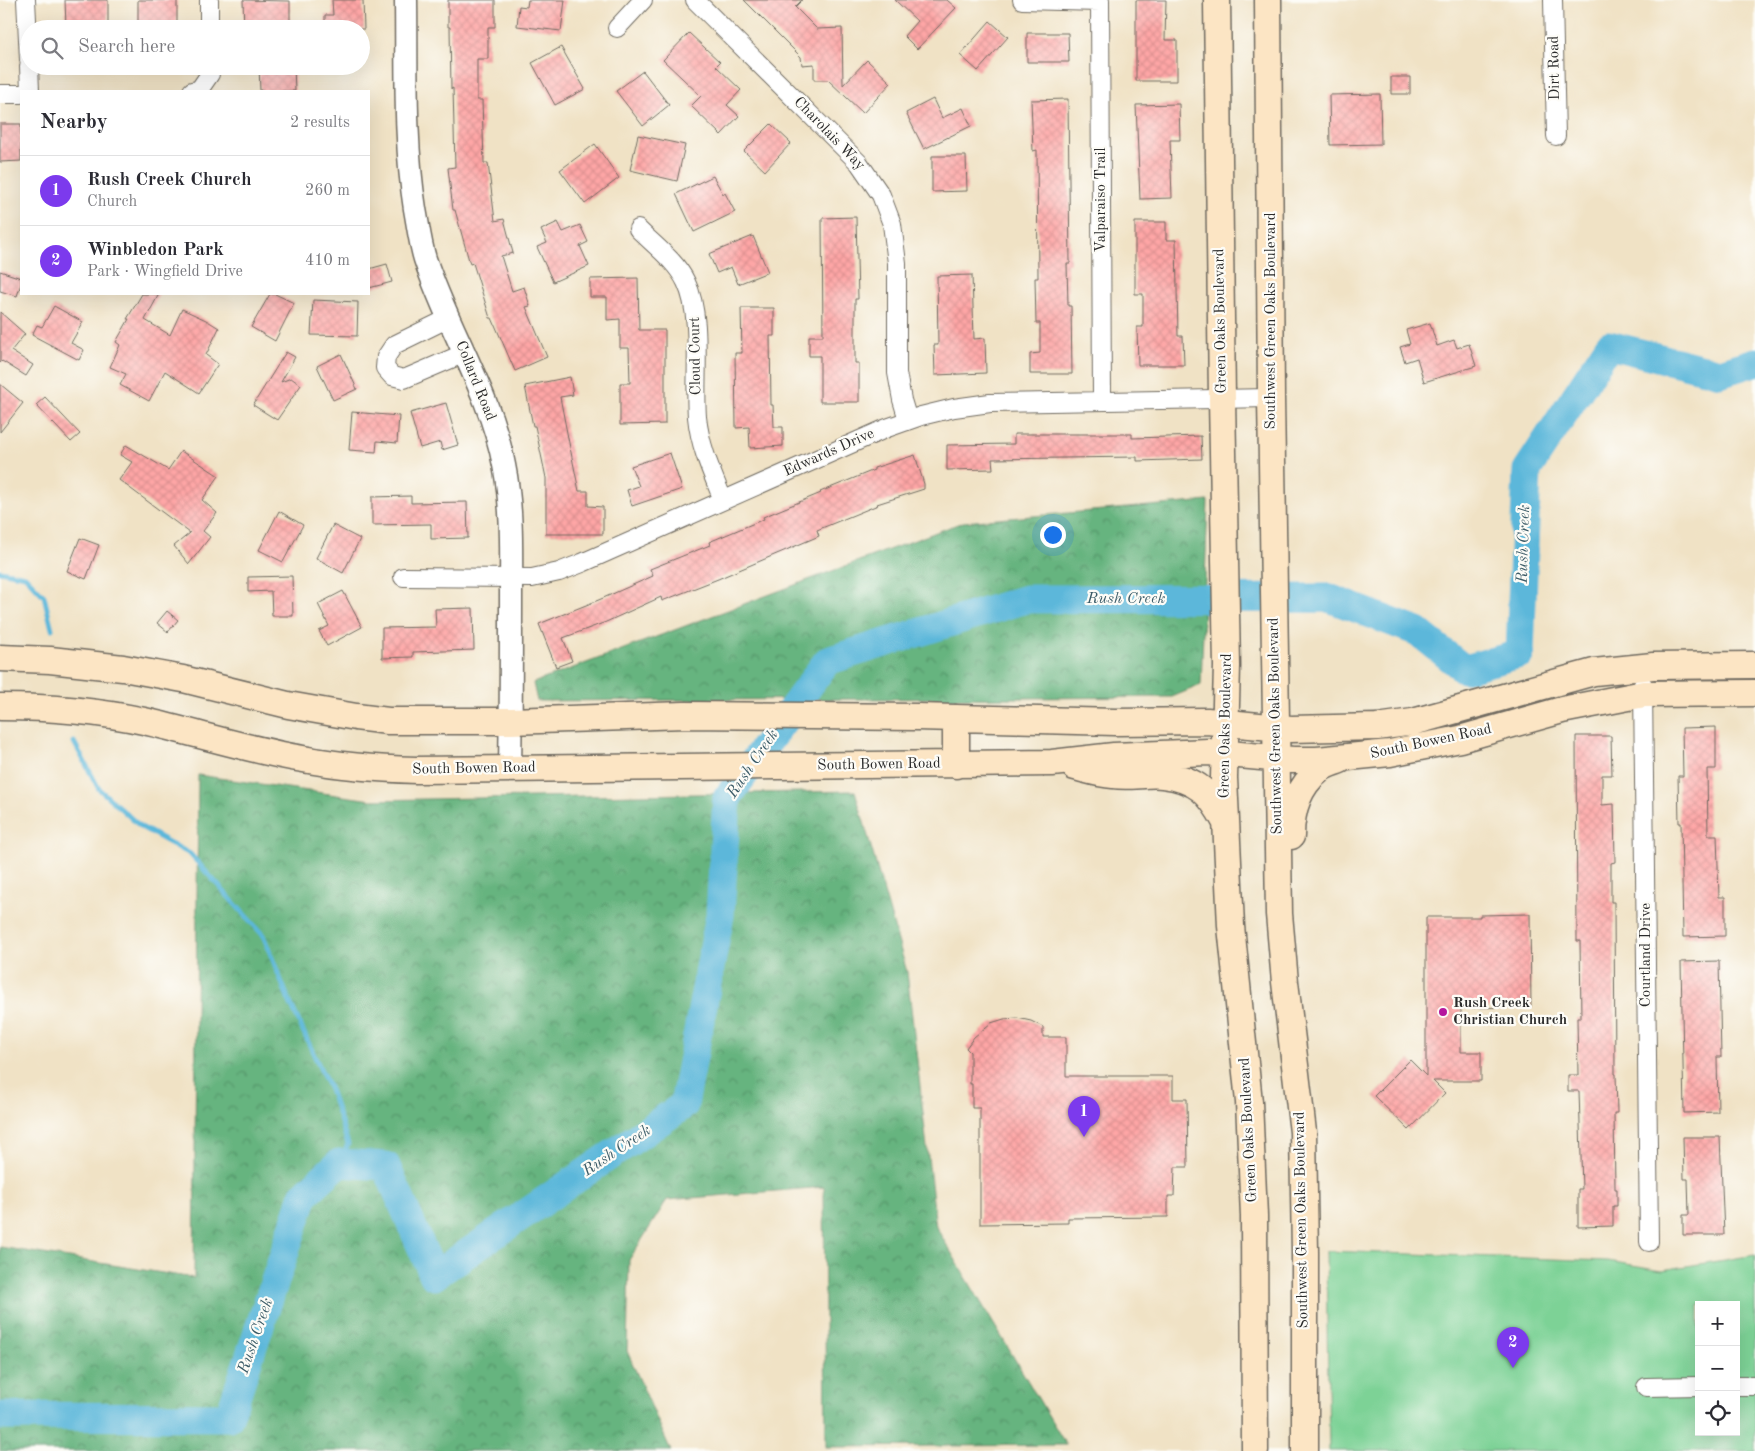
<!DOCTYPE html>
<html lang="en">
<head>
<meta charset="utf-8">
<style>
  body { margin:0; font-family:"Old Standard TT",serif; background:#f7f7f7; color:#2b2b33 }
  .controls { position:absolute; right:15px; bottom:15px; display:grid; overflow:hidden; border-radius:0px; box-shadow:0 5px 20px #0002 }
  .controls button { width:45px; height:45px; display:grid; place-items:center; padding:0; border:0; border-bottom:1px solid #e1e1e2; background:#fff; color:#2b2b33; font:25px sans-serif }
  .you { position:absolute; left:1052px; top:534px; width:18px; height:18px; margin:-12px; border:4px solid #fff; border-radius:50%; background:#1a73e8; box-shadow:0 0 0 8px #1a73e833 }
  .badge { display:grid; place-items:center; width:32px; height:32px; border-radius:50%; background:#7c3aed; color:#fff; font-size:16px; font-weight:700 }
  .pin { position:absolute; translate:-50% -41px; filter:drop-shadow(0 1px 2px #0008) }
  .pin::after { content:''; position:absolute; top:26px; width:18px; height:15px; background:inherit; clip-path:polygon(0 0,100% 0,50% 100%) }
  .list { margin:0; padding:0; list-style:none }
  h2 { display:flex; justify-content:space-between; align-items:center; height:65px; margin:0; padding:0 20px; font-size:21px }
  h2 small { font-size:16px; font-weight:400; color:#7c7c81 }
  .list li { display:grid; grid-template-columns:32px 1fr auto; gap:15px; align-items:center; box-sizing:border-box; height:70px; padding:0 20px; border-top:1px solid #e1e1e2 }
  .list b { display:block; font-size:19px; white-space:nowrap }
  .list p { margin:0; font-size:16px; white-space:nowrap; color:#7c7c81 }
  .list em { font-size:16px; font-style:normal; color:#7c7c81 }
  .icon { flex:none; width:28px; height:28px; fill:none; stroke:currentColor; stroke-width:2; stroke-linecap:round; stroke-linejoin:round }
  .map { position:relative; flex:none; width:1755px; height:1451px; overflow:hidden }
  .search { position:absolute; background:#fff; box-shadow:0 5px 20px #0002; left:20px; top:20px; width:350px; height:55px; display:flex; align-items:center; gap:12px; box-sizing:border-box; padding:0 18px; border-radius:28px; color:#7c7c81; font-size:19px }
  .panel { position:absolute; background:#fff; box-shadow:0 5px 20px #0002; left:20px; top:90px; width:350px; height:205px; border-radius:0px }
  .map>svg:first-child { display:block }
</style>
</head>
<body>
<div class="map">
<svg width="1755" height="1451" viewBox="0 0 1755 1451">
  <defs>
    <pattern id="forest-crowns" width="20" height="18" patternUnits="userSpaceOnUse" patternTransform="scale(1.25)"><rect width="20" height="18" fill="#66b47f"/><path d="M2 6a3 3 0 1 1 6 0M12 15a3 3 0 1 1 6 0" fill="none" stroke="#549368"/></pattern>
    <pattern id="building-cross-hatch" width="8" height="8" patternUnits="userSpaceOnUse" patternTransform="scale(1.25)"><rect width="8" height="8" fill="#fea6a6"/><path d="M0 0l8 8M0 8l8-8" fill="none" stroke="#da8f8f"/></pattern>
  </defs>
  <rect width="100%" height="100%" fill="#fdfcf7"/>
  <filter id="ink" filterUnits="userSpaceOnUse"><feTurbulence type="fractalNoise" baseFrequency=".02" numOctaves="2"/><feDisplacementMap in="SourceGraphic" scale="10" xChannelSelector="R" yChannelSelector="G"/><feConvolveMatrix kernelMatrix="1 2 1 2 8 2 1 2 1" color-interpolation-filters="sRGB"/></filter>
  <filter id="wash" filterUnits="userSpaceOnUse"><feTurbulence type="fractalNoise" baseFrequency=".0096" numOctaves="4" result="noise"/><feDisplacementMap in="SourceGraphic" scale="20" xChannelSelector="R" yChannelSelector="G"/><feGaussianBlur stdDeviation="1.12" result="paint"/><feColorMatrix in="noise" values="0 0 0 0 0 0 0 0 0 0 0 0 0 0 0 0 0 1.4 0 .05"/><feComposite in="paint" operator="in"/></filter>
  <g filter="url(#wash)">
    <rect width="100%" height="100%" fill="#f0e2c5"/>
    <!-- green -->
    <path fill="#7dd296" stroke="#547e60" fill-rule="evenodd" d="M1326,1251L1608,1261L1662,1270L1755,1255V1451H1329ZM1699,1305H1736V1432H1699Z"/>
    <!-- forest -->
    <path fill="url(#forest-crowns)" stroke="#487055" d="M1208,501L1201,685L1172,697L537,701L533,683L963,522Z
      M198,775L371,800L855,791L907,972L936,1227L1066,1445L826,1447L824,1187L667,1200L629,1260L627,1351L671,1451H0V1247L194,1278Z"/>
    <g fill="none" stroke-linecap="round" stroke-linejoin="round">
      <!-- stream -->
      <path stroke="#5cb7da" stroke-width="5" d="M0,571L25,576L44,596L52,629
        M74,742L99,789L141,827L190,854L263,935L288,998L331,1092L348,1144L339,1163"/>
      <!-- river -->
      <path stroke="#5cb7da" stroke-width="29" d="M0,1416L229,1417L304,1195L339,1163L386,1166L434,1276L684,1105L720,915L727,798L827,661L1026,599L1329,598L1418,632L1464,669L1520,654L1527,470L1609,345L1720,373L1755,362"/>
    </g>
    <g id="blocks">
      <!-- building -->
      <path fill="url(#building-cross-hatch)" d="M65,0H108V27H66Z
        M138,0H177V28L138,29Z
        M243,0L290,1V21H277V29H244Z
        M332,0H363L364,29H325V15H333Z
        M448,0H495V27H488V59H477V100H482L484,163H488L495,221L504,219L513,253L501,256L512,291L524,287L530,306L526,307L547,357L515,371L492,318H490L473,263L470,264L455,210H453L448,168L455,167L453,88L451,89L450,27H448Z
        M528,0H565L561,31L517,26L519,6L527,7Z
        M744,0H802L795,7L817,29L842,28L843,85L867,60L891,83L863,113L828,80H814V64L802,65L801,57Z
        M895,0H947L956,8L917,49L904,36L917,21Z
        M1136,0H1166L1165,40H1177V81H1136Z
        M990,21L1008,37L978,71L960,55Z
        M689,33L720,62L716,66L741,90L727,105L739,116L721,135L691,106L701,96L663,60Z
        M1027,33H1068L1069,62H1027Z
        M561,47L585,89L555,105L532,63Z
        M259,66H294L295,91H260Z
        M643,71L669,105L643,126L616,91Z
        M1391,77H1410V94H1391Z
        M1380,94L1381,144L1330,145L1329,95Z
        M933,99L942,118L963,108L971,126L924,149L906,113Z
        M1068,99L1070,264H1067L1068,306H1071L1072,374H1030V354L1040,353V323H1036L1035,278H1038L1037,150L1033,151L1031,100Z
        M1179,104L1180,140H1170L1172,198L1140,199L1136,105Z
        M0,124H21V161L0,162Z
        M771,124L791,143L765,171L744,151Z
        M638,135L685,145L677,181L630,170Z
        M595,144L619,178L585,204L560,170Z
        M932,156H966L967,191L932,192Z
        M713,176L723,194L725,193L735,212L694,232L676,194Z
        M856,217L858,299H855V363H859V402H820V356H809V336H823L822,218Z
        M558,222L563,232L580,225L588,242L580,246L589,266L553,282L537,247L547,243L541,230Z
        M1135,222H1166V240H1176L1178,336H1183L1184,365H1138L1137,327H1143V294H1135Z
        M753,236L768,272L738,284L731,267L717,273L709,254Z
        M387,264L392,282L369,288V269Z
        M0,271L21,278V284L17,296L0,291Z
        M972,275L974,339L985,338L986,373L935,375L934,345H938L937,276Z
        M638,278L639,330H665V424L620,425V383H630L629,348H620V319L607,320V297H590V279Z
        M142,294H159L145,320L170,335L182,309L206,320L219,328L206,355L218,364L199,393L165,371L149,401L120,385L126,374L110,367L120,345L116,342L129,319H127Z
        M270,294H275L294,303L275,341L251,327Z
        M313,300L358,302L357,336L311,335Z
        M54,306L83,322L71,343L84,350L79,360L32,335L37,325L42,327Z
        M741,308H774V336H770L771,405H773L774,427H783V446L750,448L749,427L736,428L735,353H742Z
        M0,312L25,334L11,351L33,365L26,376L2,361L0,363Z
        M1430,323L1437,346L1454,340L1457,348L1469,344L1476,366L1424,382L1417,358L1405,362L1400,347L1410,344L1406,330Z
        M286,352L295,357L281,382L291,378L301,385L277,420L253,405Z
        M341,354L357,389L333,400L317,366Z
        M570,377L573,395L560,397L568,438L579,491H588V506L603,507V534H546V478L535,426H533L525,386Z
        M0,384L23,403L0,432Z
        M45,397L80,434L71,442L36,405Z
        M446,403L458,445L442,450L440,442L420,448L410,413Z
        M352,412L399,416L397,443L377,441L376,452L349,450Z
        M1014,434H1132V438L1201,436L1202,459L1137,461V457L992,459L993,469L947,470V445L1014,444Z
        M126,445L168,470L181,451L219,476L202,500L217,513L203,531L210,537L189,564L174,546L190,533L119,480L132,462L120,455Z
        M670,453L682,489L632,506L627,490L639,486L631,466Z
        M915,455L924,484V489L877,504L878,505L817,530L819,536L718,579L662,601L661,597L606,622L563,638L572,661L556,667L539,624L601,599L653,576L650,569L710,545L709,542L764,519L763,517L821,493L820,492L874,470V468Z
        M411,496V503L467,502L468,538L431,539V524L372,525V497Z
        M279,511L303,525L283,562L259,550Z
        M333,525L360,539L343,573L316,558Z
        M80,538L99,545L86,579L67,571Z
        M292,576L293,616H272L271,591L248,592V577Z
        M343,591L362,627L327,646L319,631L329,626L318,604Z
        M473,608L474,650L413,652V657L382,658V628L436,627L435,609Z
        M167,611L178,620L168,632L157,623Z
        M1716,727V769H1707L1708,835H1717L1719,897H1725V936L1683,937L1681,823H1679L1678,776H1683L1682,728Z
        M1576,736H1611L1612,775H1602V805L1614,804L1615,862L1611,863V902H1614L1615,1074H1616L1617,1113H1614L1615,1189H1617V1206H1613V1226L1578,1227V1189H1582L1579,1091H1568V1075H1578L1577,1018H1581L1580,941H1577Z
        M1530,914L1531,1007L1461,1008V1052H1481V1081H1433L1445,1093L1409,1130L1374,1096L1410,1060L1426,1076V917H1480V915Z
        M1719,961L1721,1057H1717L1718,1112L1684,1113L1681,962Z
        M1017,1018L1031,1021L1043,1027V1037H1066V1076H1173V1099H1187L1188,1167H1175L1174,1196H1168V1217L1068,1218V1223L980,1224V1108H972V1084H970V1052L966,1048L974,1037L991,1023L1004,1019Z
        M1683,1137H1720L1724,1235H1683V1215H1689L1688,1179H1684Z"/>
    </g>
  </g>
  <g filter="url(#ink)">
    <use href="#blocks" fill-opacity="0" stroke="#706b61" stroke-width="1"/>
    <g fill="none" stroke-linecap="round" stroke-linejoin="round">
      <defs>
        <path id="minor" d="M26,0L29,60
          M209,0V29
          M695,0L859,163L881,195L892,224L897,263V373L902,400L908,420
          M1022,0L1100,2
          M1100,0L1102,400
          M1553,0L1556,136
          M617,28L643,0
          M29,66L30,91
          M192,91L199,90L210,74V66
          M0,94H21
          M638,229C654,245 676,261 686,282C703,317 694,377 697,417C700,447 712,473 723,500
          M449,318L394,345L386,357L385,368L392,376L404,379L465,353
          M403,577L532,578L559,572L582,563L887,428L921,416L954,408L990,403L1271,398
          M1643,685L1649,1242
          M1736,1386H1755
          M1646,1387L1699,1386"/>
        <path id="tertiary" d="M406,0C407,70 404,140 415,209C418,225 420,243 425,259C448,329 490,392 504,465C513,509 511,554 511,599C511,655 511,712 510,768"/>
        <path id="secondary" d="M1217,0L1222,399L1227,666L1224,778L1231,926L1249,1102L1254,1216L1255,1451
          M1268,0L1271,398L1279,914L1285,982L1303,1132L1305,1253V1451
          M0,658L50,660L123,668L183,679L288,705L356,717L388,721H511L684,715L917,717L1115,722L1207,721L1291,729L1377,727L1413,722L1594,672L1653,666L1755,665
          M0,707C48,707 97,711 144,721C197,733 249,750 303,759C340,766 378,769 416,770L1052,763L1114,756L1208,752L1293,760H1317L1390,753L1460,739L1562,710L1644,694L1755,693
          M956,765V718
          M1075,767C1087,770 1100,774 1113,775C1130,778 1147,773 1163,775C1197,779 1210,793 1225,821
          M1291,836C1291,811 1298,787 1319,770C1324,765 1333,763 1340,760"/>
      </defs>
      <!-- minor casing -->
      <use href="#minor" stroke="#706b61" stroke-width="20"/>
      <!-- tertiary casing -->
      <use href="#tertiary" stroke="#706b61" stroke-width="25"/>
      <!-- secondary casing -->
      <use href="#secondary" stroke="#706b61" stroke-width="29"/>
      <!-- minor -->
      <use href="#minor" stroke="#fff" stroke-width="18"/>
      <!-- tertiary -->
      <use href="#tertiary" stroke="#fff" stroke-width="22"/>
      <!-- secondary -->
      <use href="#secondary" stroke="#fce5c4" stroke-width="26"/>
    </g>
  </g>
  <!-- markers -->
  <circle fill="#b5179e" stroke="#fdfcf7" stroke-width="2" cx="1443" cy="1012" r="5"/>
  <g text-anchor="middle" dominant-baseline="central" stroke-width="4.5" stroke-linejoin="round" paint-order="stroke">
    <!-- street labels -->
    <g font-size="15" fill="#2b2b2b" stroke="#fdfcf7">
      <text transform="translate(1555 68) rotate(-91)">Dirt Road</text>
      <text transform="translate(829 134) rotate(46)">Charolais Way</text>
      <text transform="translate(1101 200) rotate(-90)">Valparaiso Trail</text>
      <text transform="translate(1221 321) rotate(-91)">Green Oaks Boulevard</text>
      <text transform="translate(1271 321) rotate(-90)">Southwest Green Oaks Boulevard</text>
      <text transform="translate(696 356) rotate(-91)">Cloud Court</text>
      <text transform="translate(475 381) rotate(68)">Collard Road</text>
      <text transform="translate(829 453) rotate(-24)">Edwards Drive</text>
      <text transform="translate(1226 726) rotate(-89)">Green Oaks Boulevard</text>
      <text transform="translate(1276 726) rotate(-91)">Southwest Green Oaks Boulevard</text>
      <text transform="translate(1431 742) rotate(-12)">South Bowen Road</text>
      <text transform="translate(879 765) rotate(-1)">South Bowen Road</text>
      <text transform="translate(474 769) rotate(-1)">South Bowen Road</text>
      <text transform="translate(1646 955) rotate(-90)">Courtland Drive</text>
      <text transform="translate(1249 1130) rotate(-93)">Green Oaks Boulevard</text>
      <text transform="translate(1302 1220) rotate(-91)">Southwest Green Oaks Boulevard</text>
    </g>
    <!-- poi labels -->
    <g font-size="15" font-weight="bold" fill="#2b2b2b" stroke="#fdfcf7" text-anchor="start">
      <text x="1453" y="1003">Rush Creek<tspan x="1453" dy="17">Christian Church</tspan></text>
    </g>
    <!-- water labels -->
    <g font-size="16" font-style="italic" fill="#3c5c68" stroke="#fdfcf7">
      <text transform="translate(1524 544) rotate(-88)">Rush Creek</text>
      <text x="1126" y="599">Rush Creek</text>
      <text transform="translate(753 764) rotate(-56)">Rush Creek</text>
      <text transform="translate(617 1151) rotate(-34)">Rush Creek</text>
      <text transform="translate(256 1336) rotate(-71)">Rush Creek</text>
    </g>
  </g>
</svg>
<div class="controls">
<button>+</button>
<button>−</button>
<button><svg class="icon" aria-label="locate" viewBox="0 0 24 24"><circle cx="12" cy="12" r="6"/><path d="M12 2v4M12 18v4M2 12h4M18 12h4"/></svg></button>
</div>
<div class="you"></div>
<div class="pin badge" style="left:1084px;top:1137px">1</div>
<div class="pin badge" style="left:1513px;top:1368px">2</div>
<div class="search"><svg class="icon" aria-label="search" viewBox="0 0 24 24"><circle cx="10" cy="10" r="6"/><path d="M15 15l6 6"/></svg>Search here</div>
<section class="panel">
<h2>Nearby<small>2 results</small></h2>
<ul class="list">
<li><span class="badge">1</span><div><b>Rush Creek Church</b><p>Church</p></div><em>260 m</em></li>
<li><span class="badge">2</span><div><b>Winbledon Park</b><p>Park · Wingfield Drive</p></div><em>410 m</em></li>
</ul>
</section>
</div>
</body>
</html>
